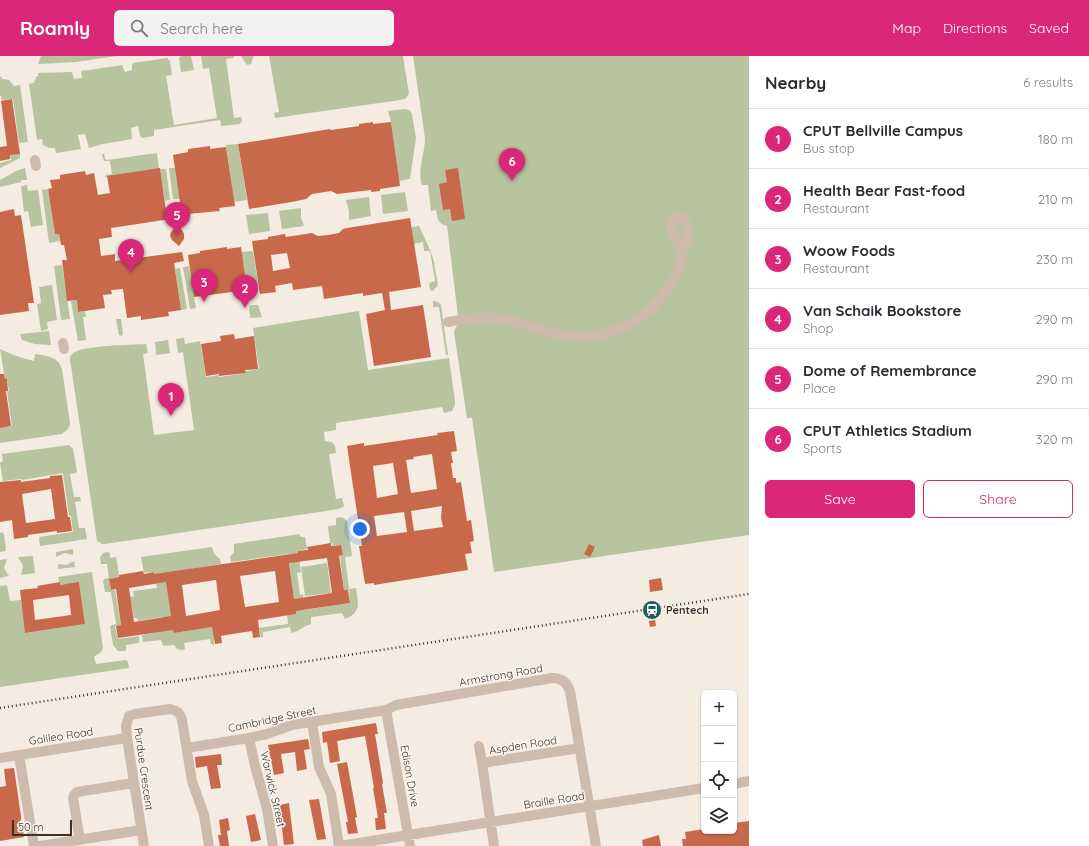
<!DOCTYPE html>
<html lang="en">
<head>
<meta charset="utf-8">
<style>
  body { margin:0; font-family:Quicksand,sans-serif; background:#f2f2f3; color:#2b2b33 }
  .controls { position:absolute; right:12px; bottom:12px; display:grid; overflow:hidden; border-radius:6px; box-shadow:0 1px 3px #0004 }
  .controls button { width:36px; height:36px; display:grid; place-items:center; padding:0; border:0; border-bottom:1px solid #e1e1e2; background:#fff; color:#2b2b33; font:20px sans-serif }
  .scale { position:absolute; left:12px; bottom:10px; width:60px; box-sizing:border-box; padding-left:4px; border:2px solid #3b302b; border-top:0; font-size:11px; line-height:14px; white-space:nowrap; color:#3b302b; -webkit-text-stroke:3px #fbf5ee; paint-order:stroke }
  .you { position:absolute; left:360px; top:473px; width:14px; height:14px; margin:-10px; border:3px solid #fff; border-radius:50%; background:#1a73e8; box-shadow:0 0 0 6px #1a73e833 }
  .badge { display:grid; place-items:center; width:26px; height:26px; border-radius:50%; background:#db2777; color:#fff; font-size:13px; font-weight:700 }
  .pin { position:absolute; translate:-50% -33px; filter:drop-shadow(0 1px 2px #0008) }
  .pin::after { content:''; position:absolute; top:21px; width:14px; height:12px; background:inherit; clip-path:polygon(0 0,100% 0,50% 100%) }
  .list { margin:0; padding:0; list-style:none }
  h2 { display:flex; justify-content:space-between; align-items:center; height:52px; margin:0; padding:0 16px; font-size:17px }
  h2 small { font-size:13px; font-weight:400; color:#7c7c81 }
  .list li { display:grid; grid-template-columns:26px 1fr auto; gap:12px; align-items:center; box-sizing:border-box; height:60px; padding:0 16px; border-top:1px solid #e1e1e2 }
  .list b { display:block; font-size:15px; white-space:nowrap }
  .list p { margin:0; font-size:13px; white-space:nowrap; color:#7c7c81 }
  .list em { font-size:13px; font-style:normal; color:#7c7c81 }
  .actions { display:flex; gap:8px; padding:12px 16px }
  .actions a { flex:1; padding:9px 0; border:1px solid #db2777; border-radius:6px; text-align:center; font-size:14px; color:#db2777 }
  .actions .main { background:#db2777; color:#fff }
  .icon { flex:none; width:22px; height:22px; fill:none; stroke:currentColor; stroke-width:2; stroke-linecap:round; stroke-linejoin:round }
  .map { position:relative; flex:none; width:749px; height:790px; overflow:hidden }
  header { display:flex; align-items:center; gap:24px; box-sizing:border-box; height:56px; padding:0 20px; background:#db2777; color:#fff }
  header strong { font-size:19px }
  nav { display:flex; gap:22px; margin-inline-start:auto; font-size:14px }
  .search { width:280px; height:36px; background:#f2f2f3; display:flex; align-items:center; gap:10px; box-sizing:border-box; padding:0 14px; border-radius:6px; color:#7c7c81; font-size:15px }
  main { display:flex }
  aside { flex:1; background:#fff }
  .map>svg:first-child { display:block }
</style>
</head>
<body>
<header>
<strong>Roamly</strong>
<div class="search"><svg class="icon" aria-label="search" viewBox="0 0 24 24"><circle cx="10" cy="10" r="6"/><path d="M15 15l6 6"/></svg>Search here</div>
<nav><a>Map</a><a>Directions</a><a>Saved</a></nav>
</header>
<main>
<div class="map">
<svg width="749" height="790" viewBox="0 0 749 790">
  <rect width="100%" height="100%" fill="#f4ebe1"/>
  <!-- green -->
  <path fill="#b8c4a0" d="M41,0H117L76,6L38,8Z
    M181,0H191L194,14L181,16L179,2Z
    M201,0H234L233,2L226,3L234,62L241,61L242,65L240,68L221,70L220,64L154,74V80L142,82L140,80L138,70L131,72L132,83L103,88L89,92L85,78L78,79L81,93L56,97L55,92H49L43,89L42,83L37,84L29,28L34,27L36,21L38,20V17L71,16H72L74,23L82,22L81,15H82L122,9L125,16L132,14V9L133,7L167,2L170,5L172,19L166,20L174,69L217,62L209,12L203,13Z
    M241,0H254L251,8L247,9Z
    M269,0H403L409,38L405,43L400,44L275,62L274,57L279,56Z
    M413,0H749V479L494,516L472,362H467L454,276L456,271L459,268L447,170C438,168 437,162 436,154L431,155L428,129H422C417,113 425,98 425,82Z
    M0,20L3,23L9,24L14,30L20,29L28,86L19,87L13,43L2,44L1,40H0Z
    M406,53L410,55L412,58L416,82L410,123L399,125L391,66L388,55Z
    M238,88L247,144L234,146L226,89Z
    M104,97L105,103L107,104L157,97L159,113L105,121L106,119L112,118L110,105H104L102,99Z
    M20,98V102L0,112V107L11,104L10,99Z
    M25,112L27,124H21V126L0,131V124L18,114Z
    M169,112H175L180,143H173Z
    M160,113H166L170,144L165,145Z
    M27,129L28,135L38,134L43,169L31,171L28,155L24,156L21,130Z
    M48,133L55,178H59L60,185L49,187L42,134Z
    M405,136L408,155L383,158L381,139Z
    M369,141L371,160L349,164V155L346,144Z
    M301,152V162L304,170L282,173L279,155Z
    M268,157L270,175L249,178L246,159Z
    M419,170L431,196L434,206L438,229L433,235H431L429,230L430,227L435,225L430,195H424L423,186L414,188L411,171Z
    M253,195L258,227L246,229L241,196Z
    M62,209L70,263L61,264L54,210Z
    M189,210L196,252L190,253L183,211Z
    M180,212L187,253L181,254L175,213Z
    M52,229L57,264L47,266L48,273L41,275L37,248L41,247L39,231Z
    M77,244L79,256L85,255L86,261H83L86,284L78,285L71,245Z
    M433,245L438,246L441,249L448,299H446L439,251H433Z
    M251,249H258L262,261L250,262L249,251Z
    M359,255L368,314L449,302L455,345V349L452,355L444,357L442,351L336,367V374L324,376L325,385L332,386L335,390L336,397L329,398L336,443L342,442L344,450L339,453L105,488H102L97,485L71,310C70,306 69,302 72,298C80,289 133,289 146,288L148,297L143,298L154,379L194,374L183,296L178,297L176,283L184,282L185,288L200,285L206,321L219,319V321L246,317V315L259,313L253,272Z
    M116,263H121L123,277L122,280L119,279Z
    M49,275L51,289L35,288L22,284L20,278Z
    M168,284L170,297L156,299L155,286Z
    M0,293C12,299 22,302 34,305L35,298C47,300 58,300 62,313L70,367C70,372 66,375 62,378L0,387V372L12,370L7,335H9L7,323H5Z
    M69,389L73,393L77,415L76,417L70,418L74,441H80L81,445L75,446L79,472H85L87,483L40,490L39,481L73,476L71,460H69L63,417L22,424L21,423L3,425L0,407L3,405L2,398Z
    M341,461L344,462L347,465L352,500L345,501L349,533L356,532C358,547 362,556 345,563L342,557L311,561V568C304,570 298,576 291,577L290,571L263,576V581L261,582L259,572L288,568L287,559L296,558L288,498L231,506L230,501L234,496V488L299,478L301,481H305L307,493L298,495L301,516L297,517L300,539L303,538L305,554L350,547L349,534H344L340,500L343,499L341,489H332V487H330L328,470L336,469V462Z
    M3,476V478H4L6,493H5L6,495L0,496V477Z
    M212,491L214,498L220,503L221,508L165,517L174,577L223,569L214,580V589L211,588L210,583L184,587L185,593L183,594L177,593L174,589L163,590L161,584L143,586L142,579L164,575L162,561L138,565L137,562H134L130,541L134,540L133,535L157,532L154,516L144,517L141,501Z
    M73,493V499L65,497L56,501V496Z
    M107,496L110,497V502L116,501L119,518L118,521L109,523L111,534H115L121,569L115,570L118,583L139,580V587L126,589V593L125,595H118L113,589L110,570L116,568L111,536H105L103,525L104,523L109,522L107,508H101L100,502L103,497Z
    M33,500L35,517L21,519L23,510L18,501Z
    M7,503L4,512L9,520L0,522V504Z
    M74,505L75,511L58,513V508L67,509Z
    M327,507L331,537L305,540L301,511Z
    M92,516L103,592L101,596L94,601L96,608L126,604L128,606L129,612L0,631V530L7,529L10,545L21,544L26,577L85,568L79,527L60,529L58,521Z"/>
  <!-- building -->
  <path fill="#c8694b" fill-rule="evenodd" d="M12,43L20,98L10,99V103L0,105V91L7,90L1,45Z
    M373,66V68L391,66L400,130L380,133V135L371,136V134L337,138L331,135L312,138L306,143L297,145L249,153L238,88L330,73L331,74L359,70V68Z
    M210,90V93L226,91L235,150L219,152L220,155L176,159L177,162L111,172L112,181L99,183L101,200L115,198V205L182,196L184,205L174,207L181,254L168,256L169,260L141,264V260L127,262L123,233L111,234L112,238L103,239L105,252L78,256L77,244L67,245L62,204H67L64,189H61L59,178H55L48,133L52,132L50,124L60,123V119L85,115L86,119L94,117L98,139L110,137L107,120L160,112L166,155L181,153L173,99L188,96V93Z
    M458,112L465,163L452,165L450,153L443,154L439,128L447,126L445,114Z
    M14,153L15,160L21,159L34,247H28L29,255L0,259V156Z
    M410,162L421,231L389,236L391,254L423,249L431,301L374,310L366,258L385,254L382,237L363,240V237L324,243L322,230L293,234L292,227L275,230L276,236L260,238L252,185L268,183V181L285,178L286,181L312,177L318,180L328,179L339,177L343,173L347,172ZM287,197L290,212L273,215L271,199Z
    M176,171L182,174L184,178V183L179,190L172,184L170,180L171,176Z
    M227,191V193L241,191L247,234L194,241L188,199L200,197V195Z
    M234,278L235,283L254,280L258,313L245,314L246,317L219,320V318L206,320L201,288L221,285L220,280Z
    M0,318H4L5,323H7L8,335H6L11,370L0,372Z
    M454,375L457,395L451,396L453,407H451L453,422H456V427L461,426L467,465L471,464L474,485L470,486L472,497L465,498L468,514L374,529V527L365,528L359,490H362L347,390L364,387V390L438,379L437,377ZM432,398L437,433L411,437L406,404L414,403L413,401ZM393,407L398,438L377,442L373,410ZM442,450L441,462L443,471L414,475L411,455ZM404,456L407,476L377,480L374,460Z
    M62,419L68,461H70L72,475L57,477V475L28,479V481L14,483L12,464L0,466V426L21,424V426L50,422V420ZM51,433L55,463L26,467L22,438Z
    M331,487V490L341,489L343,499L339,500L344,534H348L350,547L296,555V558L258,564L260,581L253,582L252,575L232,578L221,580L222,587L215,588L212,571L174,577L173,574L118,582L116,570L121,569L116,533L111,534L109,523L119,521V519L143,515L144,518L154,516V518L298,497V495L308,494L307,491ZM327,502L332,537L294,543L289,507ZM275,515L279,546L245,551L240,520ZM216,524L220,554L186,560L182,529ZM166,526L171,560L134,566L129,532Z
    M589,488L595,491L590,501L584,498Z
    M661,522L663,534L650,536L649,524Z
    M60,526V529L79,526L85,568L25,577L20,534L38,532L37,530ZM69,539L71,559L35,564L33,544Z
    M655,564L656,570L650,571L649,565Z
    M376,667L378,678H375L383,727L382,728L387,757H384L386,773L376,774L375,762H378L373,732H374L365,680L337,685L340,705L330,707L327,686L323,687L322,676Z
    M308,683L310,693L304,694L307,713L297,715L295,696L281,698L284,717L274,719L268,689Z
    M221,698L222,709H217L221,732L211,733L207,710L196,712L195,701Z
    M347,706L357,761L355,762L358,777L348,778L346,766H348L337,708Z
    M14,712L24,781L0,785V731L6,730L4,713Z
    M319,743L326,783L317,784L309,744Z
    M289,747L294,788L284,789L279,749Z
    M255,758L261,784L251,786L246,760Z
    M228,762L230,774L227,775L229,790H220L218,779H221L219,764Z
    M749,765V790H683L682,783H686L685,776L704,773V775H734V767Z
    M659,779L661,790H643L642,784Z"/>
  <g fill="none" stroke-linecap="round" stroke-linejoin="round">
    <!-- minor -->
    <path stroke="#cdbbac" stroke-width="10" d="M35,104L36,110
      M448,266C466,263 485,260 502,263C519,265 533,272 549,276C580,285 609,281 636,264C655,253 683,218 682,196C682,185 666,177 672,165C680,152 689,169 688,178C688,184 685,190 682,195
      M63,287L64,293
      M386,654L410,790
      M312,666L319,711L331,738L339,790
      M249,682L255,710L267,753L273,790
      M479,690L482,707
      M187,692L249,682L267,678L292,669L386,654L396,649L552,622C561,622 567,626 570,635L596,790
      M19,699L34,790
      M0,702L127,682
      M734,728L749,725
      M80,784L73,742L74,739L77,736L133,727
      M40,790L141,774
      M144,790L127,682L126,670L129,660L135,658L170,653C178,655 180,657 182,664L192,725L204,759L209,790
      M340,790L704,732
      M494,790L482,707L580,692"/>
    <!-- rail -->
    <path stroke="#3b302b" stroke-width="2.5" stroke-dasharray="1 3" stroke-linecap="butt" d="M0,652L749,538"/>
  </g>
  <!-- icons -->
  <defs>
    <symbol id="station-disc" viewBox="-11 -11 22 22"><circle r="9.5" fill="#1f5a5e" stroke="#fbf5ee"/><path d="M-3-6H3Q5-6 5-4V2Q5 4 3 4L4.5 6H3L1.5 4h-3L-3 6H-4.5L-3 4Q-5 4-5 2V-4Q-5-6-3-6ZM-3.5-4v3h7v-3ZM-3.5 1v1.5H-2V1ZM2 1v1.5H3.5V1Z" fill="#fff"/></symbol>
  </defs>
  <g fill-rule="evenodd">
    <use href="#station-disc" x="641" y="543" width="22" height="22"/>
  </g>
  <g text-anchor="middle" dominant-baseline="central" stroke-width="3" stroke-linejoin="round" paint-order="stroke">
    <!-- poi labels -->
    <g font-size="11" font-weight="bold" fill="#3b302b" stroke="#fbf5ee" text-anchor="start">
      <text x="666" y="554">Pentech</text>
    </g>
    <!-- street labels -->
    <g font-size="11" fill="#3b302b" stroke="#fbf5ee">
      <text transform="translate(501 619) rotate(-10)">Armstrong Road</text>
      <text transform="translate(272 663) rotate(-12)">Cambridge Street</text>
      <text transform="translate(61 680) rotate(-9)">Galileo Road</text>
      <text transform="translate(523 689) rotate(-9)">Aspden Road</text>
      <text transform="translate(144 713) rotate(82)">Purdue Crescent</text>
      <text transform="translate(410 720) rotate(80)">Edison Drive</text>
      <text transform="translate(273 733) rotate(77)">Warwick Street</text>
      <text transform="translate(554 744) rotate(-9)">Braille Road</text>
    </g>
  </g>
</svg>
<div class="controls">
<button>+</button>
<button>−</button>
<button><svg class="icon" aria-label="locate" viewBox="0 0 24 24"><circle cx="12" cy="12" r="6"/><path d="M12 2v4M12 18v4M2 12h4M18 12h4"/></svg></button>
<button><svg class="icon" aria-label="layers" viewBox="0 0 24 24"><path d="M12 4l9 5-9 5-9-5zM3 14l9 5 9-5"/></svg></button>
</div>
<div class="scale">50 m</div>
<div class="you"></div>
<div class="pin badge" style="left:171px;top:360px">1</div>
<div class="pin badge" style="left:245px;top:252px">2</div>
<div class="pin badge" style="left:204px;top:246px">3</div>
<div class="pin badge" style="left:131px;top:216px">4</div>
<div class="pin badge" style="left:177px;top:179px">5</div>
<div class="pin badge" style="left:512px;top:125px">6</div>
</div>
<aside>
<h2>Nearby<small>6 results</small></h2>
<ul class="list">
<li><span class="badge">1</span><div><b>CPUT Bellville Campus</b><p>Bus stop</p></div><em>180 m</em></li>
<li><span class="badge">2</span><div><b>Health Bear Fast-food</b><p>Restaurant</p></div><em>210 m</em></li>
<li><span class="badge">3</span><div><b>Woow Foods</b><p>Restaurant</p></div><em>230 m</em></li>
<li><span class="badge">4</span><div><b>Van Schaik Bookstore</b><p>Shop</p></div><em>290 m</em></li>
<li><span class="badge">5</span><div><b>Dome of Remembrance</b><p>Place</p></div><em>290 m</em></li>
<li><span class="badge">6</span><div><b>CPUT Athletics Stadium</b><p>Sports</p></div><em>320 m</em></li>
</ul>
<div class="actions"><a class="main">Save</a><a>Share</a></div>
</aside>
</main>
</body>
</html>
